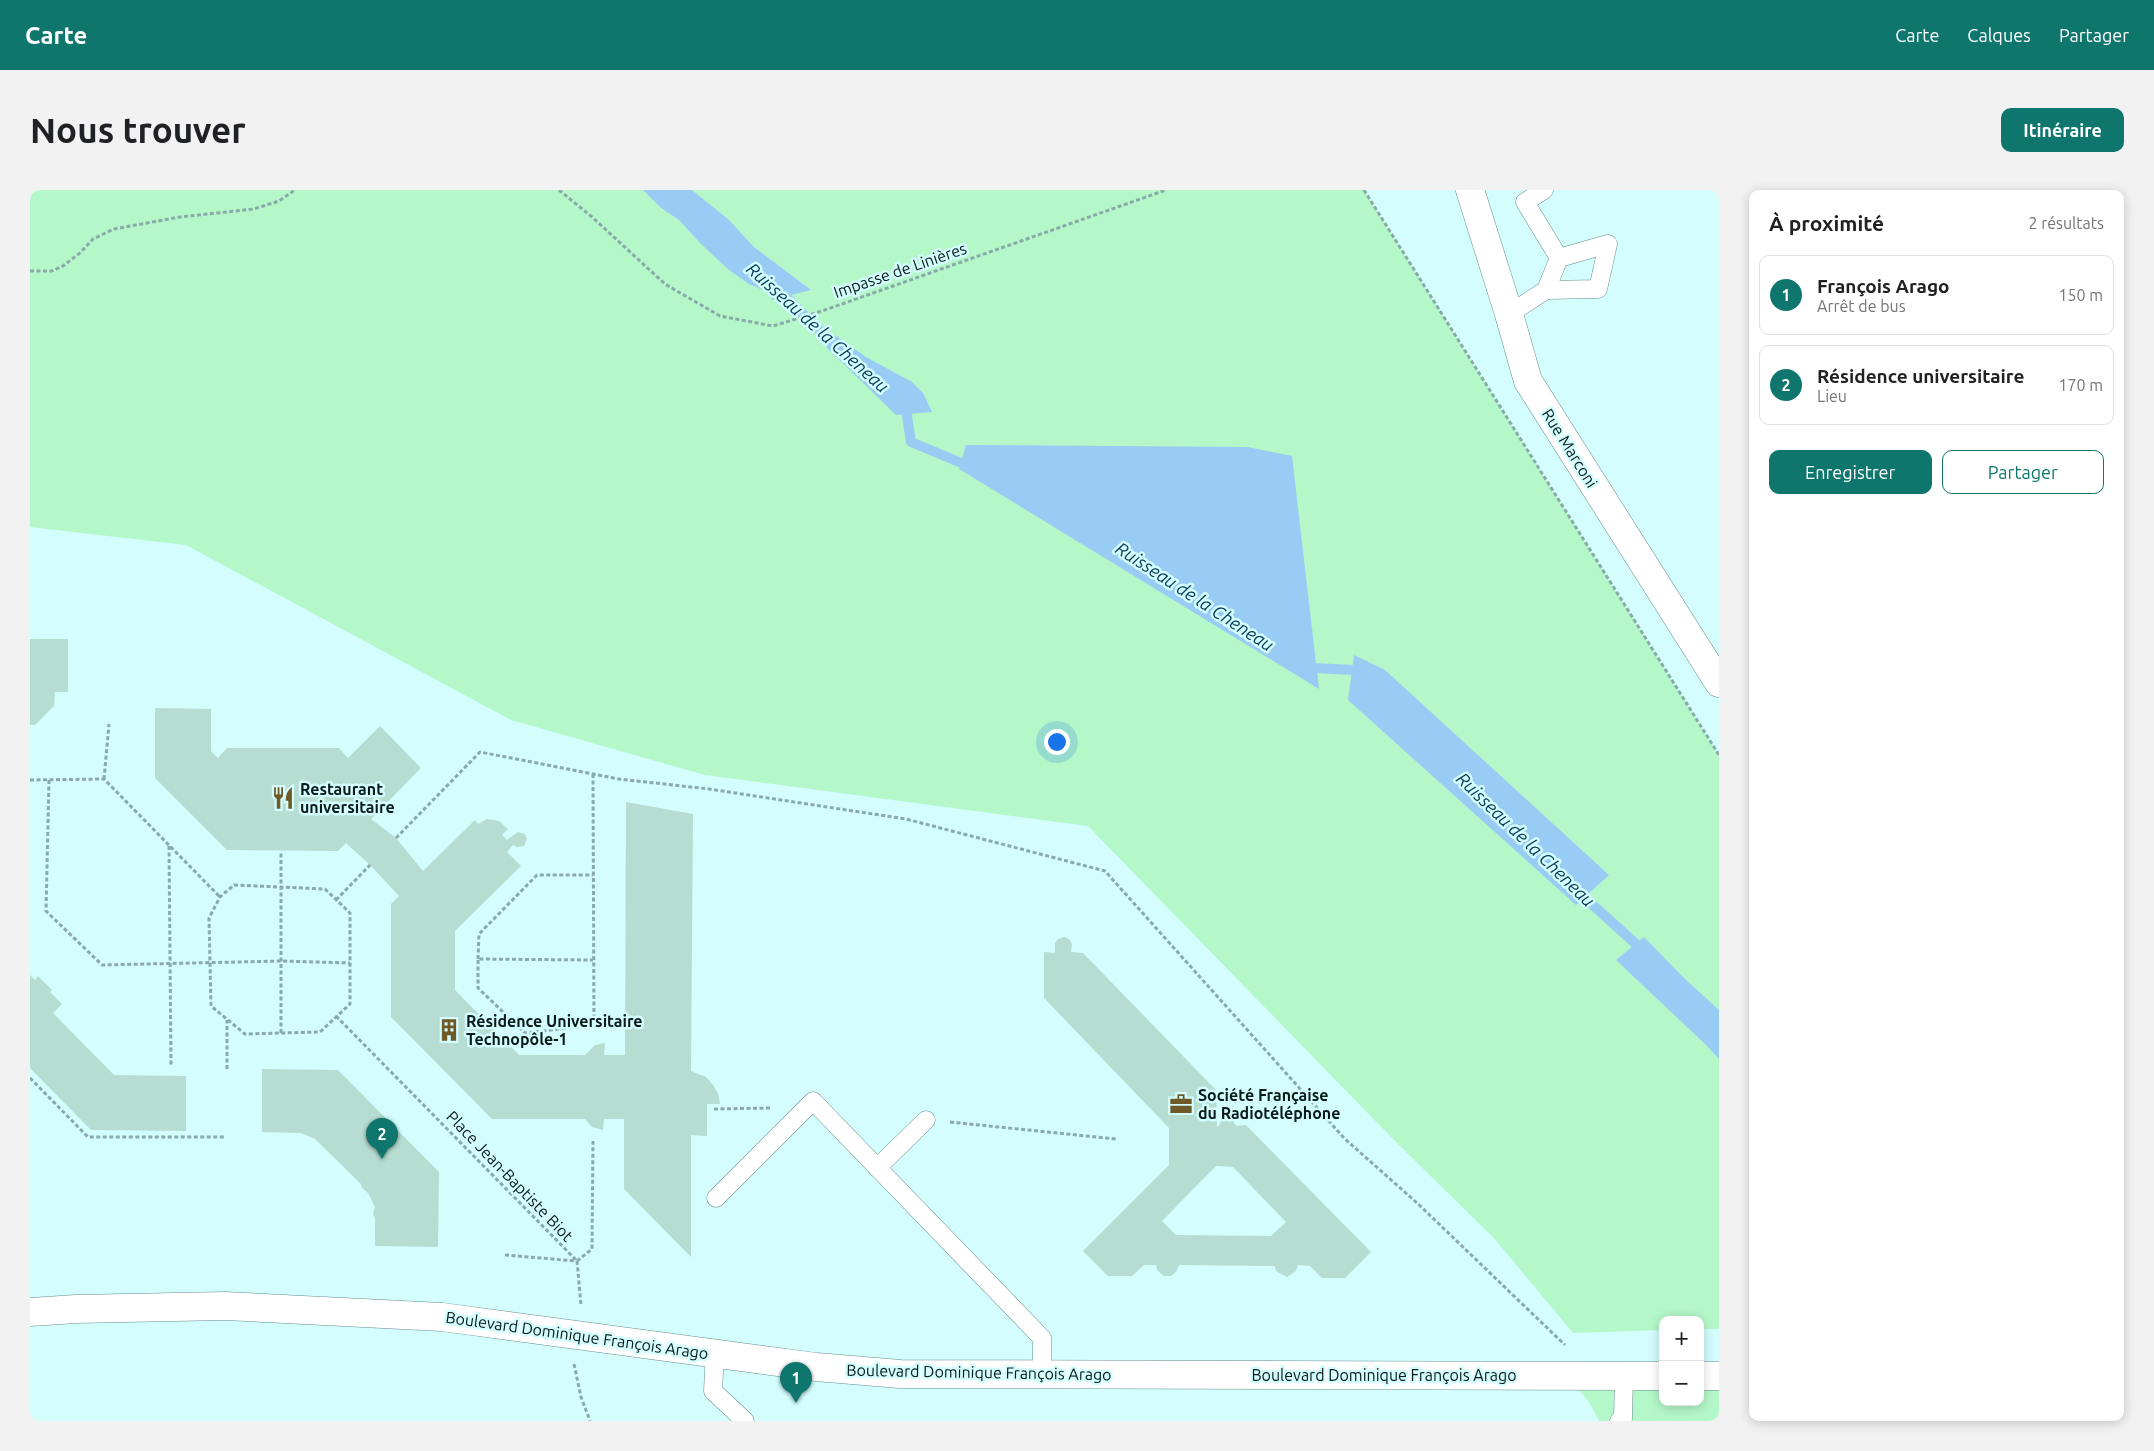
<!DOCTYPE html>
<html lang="fr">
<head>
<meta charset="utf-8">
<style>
  body { margin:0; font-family:Ubuntu,sans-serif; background:#f2f2f2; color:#202124 }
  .controls { position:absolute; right:15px; bottom:15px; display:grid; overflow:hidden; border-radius:10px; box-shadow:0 2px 12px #0003 }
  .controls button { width:45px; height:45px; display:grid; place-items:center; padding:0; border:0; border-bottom:1px solid #e0e0e0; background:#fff; color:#202124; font:25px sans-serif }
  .you { position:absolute; left:1026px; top:551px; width:18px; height:18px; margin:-12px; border:4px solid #fff; border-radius:50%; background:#1a73e8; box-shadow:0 0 0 8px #1a73e833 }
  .badge { display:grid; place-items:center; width:32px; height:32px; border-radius:50%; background:#0f766e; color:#fff; font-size:16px; font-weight:700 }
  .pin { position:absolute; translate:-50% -41px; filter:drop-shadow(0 1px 2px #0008) }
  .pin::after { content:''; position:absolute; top:26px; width:18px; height:15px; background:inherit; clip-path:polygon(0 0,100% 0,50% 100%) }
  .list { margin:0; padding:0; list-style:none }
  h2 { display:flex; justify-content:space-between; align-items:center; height:65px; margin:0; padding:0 20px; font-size:21px }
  h2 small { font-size:16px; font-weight:400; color:#757577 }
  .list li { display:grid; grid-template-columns:32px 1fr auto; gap:15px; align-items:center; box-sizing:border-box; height:80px; margin:0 10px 10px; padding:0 10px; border:1px solid #e0e0e0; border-radius:10px }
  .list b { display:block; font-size:19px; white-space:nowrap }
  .list p { margin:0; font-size:16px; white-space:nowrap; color:#757577 }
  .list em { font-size:16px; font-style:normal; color:#757577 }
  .actions { display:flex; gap:10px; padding:15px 20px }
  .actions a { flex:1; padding:11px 0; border:1px solid #0f766e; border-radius:10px; text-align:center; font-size:18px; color:#0f766e }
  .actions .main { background:#0f766e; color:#fff }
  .map { position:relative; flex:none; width:1689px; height:1231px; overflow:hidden; border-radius:10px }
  header { display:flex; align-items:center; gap:30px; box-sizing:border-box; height:70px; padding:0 25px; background:#0f766e; color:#fff }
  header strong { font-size:24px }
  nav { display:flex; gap:28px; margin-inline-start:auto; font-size:18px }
  .intro { display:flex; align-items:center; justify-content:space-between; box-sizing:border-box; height:120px; padding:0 30px }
  h1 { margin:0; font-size:35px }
  .button { padding:12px 22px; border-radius:10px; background:#0f766e; color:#fff; font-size:18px; font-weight:700 }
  main { display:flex; gap:30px; padding:0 30px }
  aside { flex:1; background:#fff; border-radius:10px; box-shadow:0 2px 12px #0003 }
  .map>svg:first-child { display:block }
</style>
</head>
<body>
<header>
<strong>Carte</strong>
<nav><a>Carte</a><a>Calques</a><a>Partager</a></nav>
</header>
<div class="intro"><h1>Nous trouver</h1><a class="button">Itinéraire</a></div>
<main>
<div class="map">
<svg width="1689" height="1231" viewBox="0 0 1689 1231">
  <rect width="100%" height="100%" fill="#d4fdfe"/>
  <!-- green -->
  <path fill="#b4f7c9" d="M0,0H1334L1689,565V1139H1670V1130H1633V1140L1543,1143L1464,1048L1366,952L1058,636L675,585L481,530L156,355L0,337Z
    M1537,1186L1633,1190V1212H1670V1191L1689,1192V1231H1569L1559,1212Z"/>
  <!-- water -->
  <path fill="#99ccf4" d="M613,0H662L699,30L724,57L781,100L742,110L740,103L719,94L699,80L671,54L649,30L630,17Z
    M805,145L836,167L882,192L893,203L902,222L866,225L791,152Z
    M936,255L1218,257L1262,266L1289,499L929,279Z
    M1324,465L1355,480L1579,685L1546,715L1318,510Z
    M1614,747L1654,788L1689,820V869L1675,854L1586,770Z"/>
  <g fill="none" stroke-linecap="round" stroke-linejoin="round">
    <!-- stream -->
    <path stroke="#99ccf4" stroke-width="10" d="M747,98L806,157
      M875,213L881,252L941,277
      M1276,475L1284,478L1324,480L1332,488
      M1545,699L1616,763"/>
  </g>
  <!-- building -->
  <path fill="#b7dcd2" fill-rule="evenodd" d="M0,449H38V502H25L24,516L5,535H0Z
    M125,518L181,519V561L188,568L197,558H309L318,568L350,536L391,578L341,629L366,648L393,681L445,630L448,634L457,629L469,631L478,639L472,645L477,650L488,642L495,644L497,649L494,656L487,657L483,655L477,662L491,676L425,741V800L489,865H555L565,855L575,853L574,865H595L596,612L663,624L661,881L676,887L683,895L688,903L690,914H677V946L661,945V1067L594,999V929H574L573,940L562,937L555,929H462L361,827V714L369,706L340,675L316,653L308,661L197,660L125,588Z
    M1034,747L1039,749L1042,754L1041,762L1053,763L1186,900L1187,937L1189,936L1191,931L1196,927L1201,928L1206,936L1216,935L1341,1062L1315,1088H1292L1280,1076L1268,1075L1266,1081L1257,1087L1246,1081L1245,1076L1149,1075L1146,1082L1141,1086H1134L1127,1080L1126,1075H1114L1102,1086H1078L1053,1061L1139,975V938L1014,808V762L1025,763V753L1028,749ZM1186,976L1203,977L1256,1032L1241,1046L1146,1045L1132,1031Z
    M0,785L5,790L8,786L22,800L20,802L32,814L23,823L84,885L156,886V941L61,940L0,878Z
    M232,879L308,880L409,982L408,1057L345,1056V1028L343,1024L345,1017L338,1003L332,998L331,994L285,949L271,943L232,942Z"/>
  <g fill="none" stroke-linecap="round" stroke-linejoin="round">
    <defs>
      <path id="lane" d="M1514,0L1495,12L1529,68
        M1479,124L1516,100L1529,68L1578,54L1568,99L1516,100
        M847,978L896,930
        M686,1008L783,911L1012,1148V1185
        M685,1163L683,1201L715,1231
        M1589,1231L1593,1228L1594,1186"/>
      <path id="street" d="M1440,0L1479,124L1498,191L1689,493"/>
      <path id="secondary" d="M0,1122L46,1119L195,1116L412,1127L786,1177L870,1184L1633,1186
        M1670,1186H1689"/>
    </defs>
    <!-- lane casing -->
    <use href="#lane" stroke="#678c8e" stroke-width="19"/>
    <!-- street casing -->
    <use href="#street" stroke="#678c8e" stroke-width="29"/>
    <!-- secondary casing -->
    <use href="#secondary" stroke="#678c8e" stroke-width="29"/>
    <!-- path -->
    <path stroke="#8aaaaa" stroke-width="3" stroke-dasharray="4 2.5" stroke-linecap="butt" d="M529,0L562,27L635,94L690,126L743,136L792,121L1136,0
      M1334,0L1689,565
      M0,81H22L33,76L50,63L63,49L84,39L150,27L224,19L249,11L265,0
      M563,584L564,835L495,843L448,798V769L563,770
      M74,589L79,534
      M0,590L74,589L190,707
      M19,590L16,721L72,775L252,771L320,773
      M366,648L450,562L589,589L679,599L876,629L1075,681L1315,949L1386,1012L1535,1155
      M139,656L141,875
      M204,695L295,699L320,723V814L290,842L215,844L181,816L179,728L190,707Z
      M306,710L340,675
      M448,769L449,744L507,685H563
      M306,826L547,1071
      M251,843V661
      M197,879V830
      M0,888L58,947H196
      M684,919L741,918
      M920,932L1086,949
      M475,1065L546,1071
      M547,1071L551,1115
      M547,1071L562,1059L563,951
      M544,1174L551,1207L560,1231"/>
    <!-- lane -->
    <use href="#lane" stroke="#fff" stroke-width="18"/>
    <!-- street -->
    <use href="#street" stroke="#fff" stroke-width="28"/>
    <!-- secondary -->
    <use href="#secondary" stroke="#fff" stroke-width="28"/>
  </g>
  <!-- icons -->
  <defs>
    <symbol id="restaurant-bare" viewBox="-9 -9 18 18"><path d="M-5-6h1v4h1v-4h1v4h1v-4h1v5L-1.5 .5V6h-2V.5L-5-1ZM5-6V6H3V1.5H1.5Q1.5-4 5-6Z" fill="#6d5a28" stroke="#d4fdfe" stroke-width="2.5" paint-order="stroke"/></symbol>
    <symbol id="building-bare" viewBox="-9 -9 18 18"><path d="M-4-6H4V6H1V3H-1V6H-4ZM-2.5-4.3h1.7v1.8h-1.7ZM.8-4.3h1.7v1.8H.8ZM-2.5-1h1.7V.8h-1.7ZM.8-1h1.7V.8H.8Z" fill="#6d5a28" stroke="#d4fdfe" stroke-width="2.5" paint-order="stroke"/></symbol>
    <symbol id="office-bare" viewBox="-9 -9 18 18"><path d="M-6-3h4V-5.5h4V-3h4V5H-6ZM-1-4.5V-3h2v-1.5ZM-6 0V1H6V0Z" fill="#6d5a28" stroke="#d4fdfe" stroke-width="2.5" paint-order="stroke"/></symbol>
  </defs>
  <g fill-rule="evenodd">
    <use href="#restaurant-bare" x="237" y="592" width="32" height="32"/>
    <use href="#building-bare" x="403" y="824" width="32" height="32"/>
    <use href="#office-bare" x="1135" y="898" width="32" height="32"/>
  </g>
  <g text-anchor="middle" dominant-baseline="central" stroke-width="5" stroke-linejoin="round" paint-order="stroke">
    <!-- street labels -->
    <g font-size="16" fill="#0a1919" stroke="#d4fdfe">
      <text transform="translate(870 80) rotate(-19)">Impasse de Linières</text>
      <text transform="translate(1540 258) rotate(58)">Rue Marconi</text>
      <text transform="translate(480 986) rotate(46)">Place Jean-Baptiste Biot</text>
      <text transform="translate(547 1145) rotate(8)">Boulevard Dominique François Arago</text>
      <text transform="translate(949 1182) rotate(1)">Boulevard Dominique François Arago</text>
      <text x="1354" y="1185">Boulevard Dominique François Arago</text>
    </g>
    <!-- poi labels -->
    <g font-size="16" font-weight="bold" fill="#0a1919" stroke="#d4fdfe" text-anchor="start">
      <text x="270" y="599">Restaurant<tspan x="270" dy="18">universitaire</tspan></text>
      <text x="436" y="831">Résidence Universitaire<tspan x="436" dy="18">Technopôle-1</tspan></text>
      <text x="1168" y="905">Société Française<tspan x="1168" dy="18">du Radiotéléphone</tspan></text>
    </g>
    <!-- water labels -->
    <g font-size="18" font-style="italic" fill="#033959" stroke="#d4fdfe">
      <text transform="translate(788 137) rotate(42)">Ruisseau de la Cheneau</text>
      <text transform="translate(1165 406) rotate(33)">Ruisseau de la Cheneau</text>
      <text transform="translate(1496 649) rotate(44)">Ruisseau de la Cheneau</text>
    </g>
  </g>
</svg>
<div class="controls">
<button>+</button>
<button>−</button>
</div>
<div class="you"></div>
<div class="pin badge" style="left:766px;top:1213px">1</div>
<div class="pin badge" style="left:352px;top:969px">2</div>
</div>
<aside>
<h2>À proximité<small>2 résultats</small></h2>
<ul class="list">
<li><span class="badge">1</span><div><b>François Arago</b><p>Arrêt de bus</p></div><em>150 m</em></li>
<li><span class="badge">2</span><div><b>Résidence universitaire</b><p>Lieu</p></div><em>170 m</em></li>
</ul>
<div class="actions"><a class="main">Enregistrer</a><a>Partager</a></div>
</aside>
</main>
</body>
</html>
